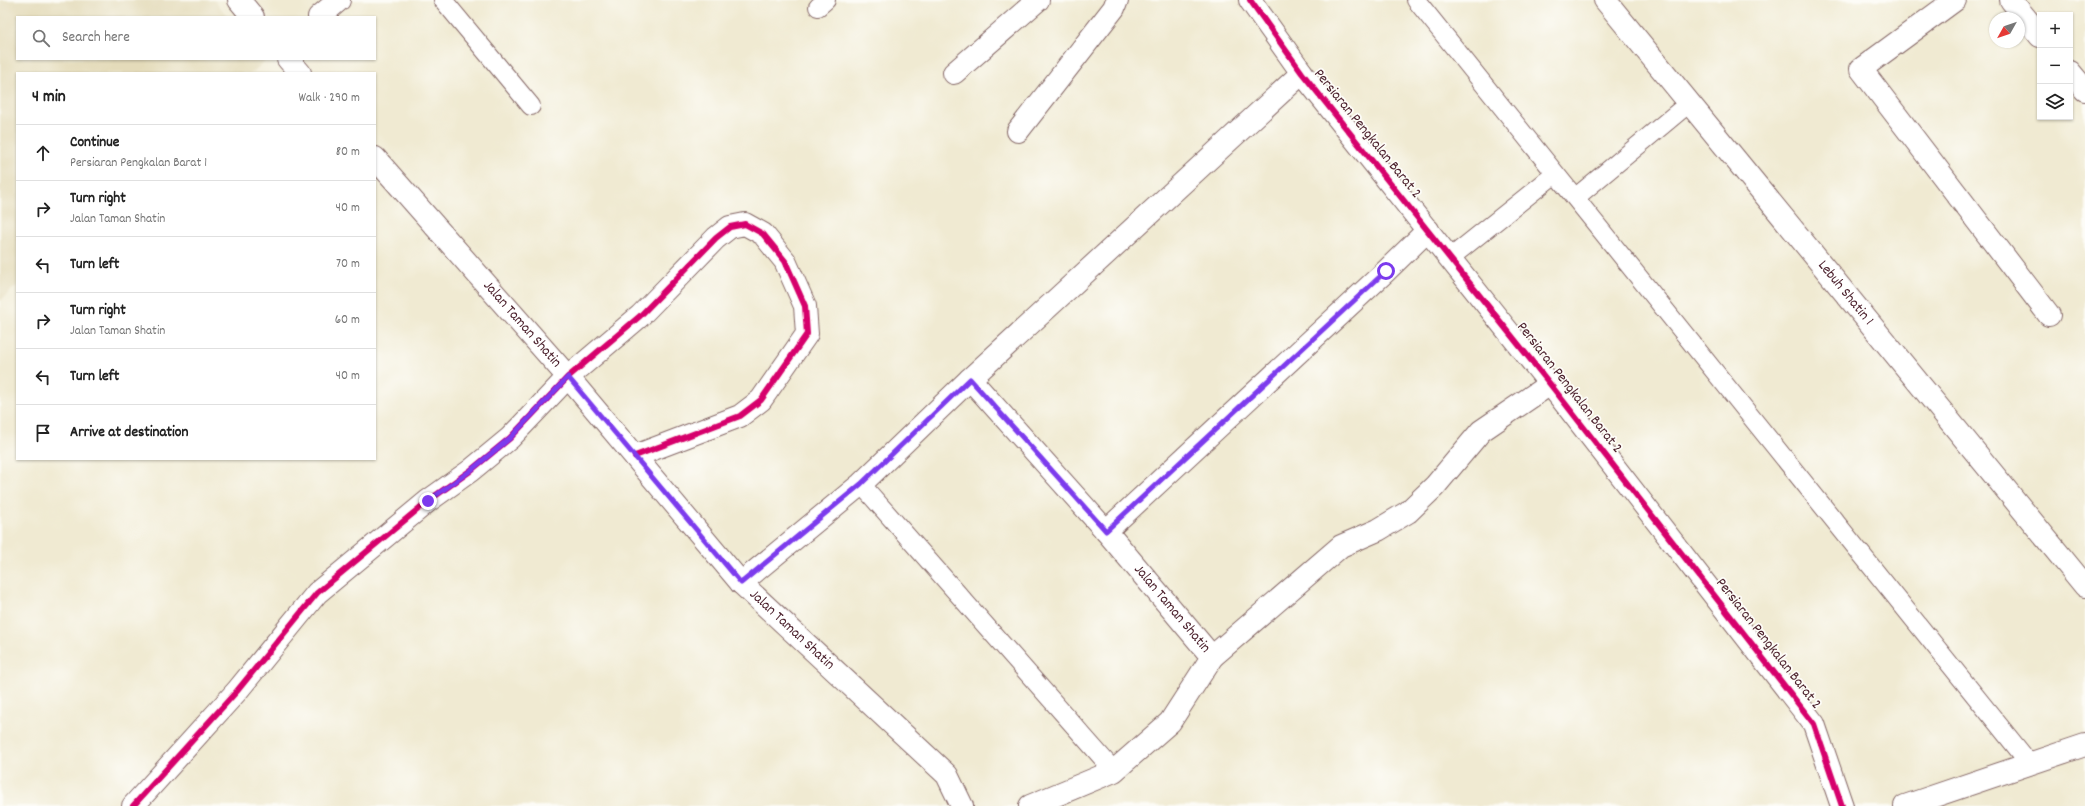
<!DOCTYPE html>
<html lang="en">
<head>
<meta charset="utf-8">
<style>
  body { margin:0; font-family:Dekko,sans-serif; background:#f2f2f2; color:#222 }
  .controls { position:absolute; right:12px; top:12px; display:grid; overflow:hidden; border-radius:0px; box-shadow:0 1px 3px #0004 }
  .controls button { width:36px; height:36px; display:grid; place-items:center; padding:0; border:0; border-bottom:1px solid #e0e0e0; background:#fff; color:#222; font:20px sans-serif }
  .compass { position:absolute; left:1989px; top:12px; width:36px; height:36px; border-radius:50%; background:#fff; box-shadow:0 1px 3px #0004; rotate:230deg }
  .stop { position:absolute; width:12px; height:12px; margin:-9px; border:3px solid #7c3aed; border-radius:50%; background:#fff }
  .stop.end { background:#7c3aed; border-color:#fff; box-shadow:0 1px 4px #0008 }
  .list { margin:0; padding:0; list-style:none }
  h2 { display:flex; justify-content:space-between; align-items:center; height:52px; margin:0; padding:0 16px; font-size:17px }
  h2 small { font-size:13px; font-weight:400; color:#767676 }
  .list li { display:grid; grid-template-columns:26px 1fr auto; gap:12px; align-items:center; box-sizing:border-box; height:56px; padding:0 16px; border-top:1px solid #e0e0e0 }
  .list b { display:block; font-size:15px; white-space:nowrap }
  .list p { margin:0; font-size:13px; white-space:nowrap; color:#767676 }
  .list em { font-size:13px; font-style:normal; color:#767676 }
  .icon { flex:none; width:22px; height:22px; fill:none; stroke:currentColor; stroke-width:2; stroke-linecap:round; stroke-linejoin:round }
  .map { position:relative; flex:none; width:2085px; height:806px; overflow:hidden }
  .search { position:absolute; background:#fff; box-shadow:0 1px 3px #0004; left:16px; top:16px; width:360px; height:44px; display:flex; align-items:center; gap:10px; box-sizing:border-box; padding:0 14px; border-radius:0px; color:#767676; font-size:15px }
  .panel { position:absolute; background:#fff; box-shadow:0 1px 3px #0004; left:16px; top:72px; width:360px; height:388px; border-radius:0px }
  .map>svg:first-child { display:block }
</style>
</head>
<body>
<div class="map">
<svg width="2085" height="806" viewBox="0 0 2085 806">
  <rect width="100%" height="100%" fill="#fdfcf7"/>
  <filter id="ink" filterUnits="userSpaceOnUse"><feTurbulence type="fractalNoise" baseFrequency=".025" numOctaves="2"/><feDisplacementMap in="SourceGraphic" scale="8" xChannelSelector="R" yChannelSelector="G"/><feConvolveMatrix kernelMatrix="1 2 1 2 8 2 1 2 1" color-interpolation-filters="sRGB"/></filter>
  <filter id="wash" filterUnits="userSpaceOnUse"><feTurbulence type="fractalNoise" baseFrequency=".012" numOctaves="4" result="noise"/><feDisplacementMap in="SourceGraphic" scale="16" xChannelSelector="R" yChannelSelector="G"/><feGaussianBlur stdDeviation="0.9" result="paint"/><feColorMatrix in="noise" values="0 0 0 0 0 0 0 0 0 0 0 0 0 0 0 0 0 1.4 0 .05"/><feComposite in="paint" operator="in"/></filter>
  <g filter="url(#wash)">
    <rect width="100%" height="100%" fill="#f0ead2"/>
    <!-- built -->
    <path fill="#e4dbba" d="M0,0H214L228,17H17V59L266,60L252,73H17V285L0,301Z"/>
  </g>
  <g filter="url(#ink)">
    <g fill="none" stroke-linecap="round" stroke-linejoin="round">
      <defs>
        <path id="service" d="M443,0L531,106
          M1416,0L2030,764
          M818,7L826,0
          M1575,198L1689,103
          M1450,258L1555,174
          M861,484L1114,771"/>
        <g id="minor">
          <path d="M239,0L253,17"/>
          <path d="M1250,0L1302,73L1550,384L1814,724L1842,806"/>
          <path id="s1" d="M1605,0L2085,586"/>
          <path d="M1955,0L1861,69L2049,315"/>
          <path d="M2011,0L2040,36"/>
          <path d="M319,17L339,0"/>
          <path d="M288,59L300,73"/>
          <path d="M2070,72L2085,90"/>
          <path d="M954,73L1038,0"/>
          <path d="M1018,131L1114,8L1117,0"/>
          <path id="s2" d="M375,158L568,377L741,583L947,775L962,806"/>
          <path id="s3" d="M970,379L1106,531L1212,657L1170,722L1114,771L1030,806"/>
          <path d="M1106,531L1386,271L1428,230"/>
          <path d="M741,583L861,484L970,379L1302,73"/>
          <path d="M1212,657L1341,546L1378,530L1408,512L1435,486L1481,431L1550,384"/>
          <path d="M133,806L237,691L317,593L428,501L470,471L510,438L568,377L640,316L716,238L730,227L745,224L763,234L785,261L805,306L807,334L761,400L740,416L635,456"/>
          <path d="M1905,806L2085,745"/>
        </g>
      </defs>
      <!-- service casing -->
      <use href="#service" stroke="#846665" stroke-width="20"/>
      <!-- minor casing -->
      <use href="#minor" stroke="#846665" stroke-width="24"/>
      <!-- service -->
      <use href="#service" stroke="#fff" stroke-width="18"/>
      <!-- minor -->
      <use href="#minor" stroke="#fff" stroke-width="22"/>
      <defs>
        <path id="cycleway" d="M1250,0L1302,73L1550,384L1814,724L1842,806
          M133,806L237,691L317,593L428,501L470,471L510,438L568,377L640,316L716,238L730,227L745,224L763,234L785,261L805,306L807,334L761,400L740,416L635,456"/>
      </defs>
      <!-- cycleway casing -->
      <use href="#cycleway" stroke="#fdfcf7" stroke-width="8"/>
      <!-- cycleway -->
      <use href="#cycleway" stroke="#d6006c" stroke-width="6"/>
    </g>
  </g>
  <g fill="none" stroke-linecap="round" stroke-linejoin="round" filter="url(#ink)">
    <!-- route -->
    <path stroke="#7c3aed" stroke-width="5" d="M428,501L470,471L510,438L568,377L741,583L861,484L970,379L1106,531L1386,271"/>
  </g>
  <g text-anchor="middle" dominant-baseline="central" stroke-width="3.5" stroke-linejoin="round" paint-order="stroke">
    <!-- street labels -->
    <g font-size="15" fill="#4a1f2b" stroke="#fdfcf7">
      <text transform="translate(1367 134) rotate(51)">Persiaran Pengkalan Barat 2</text>
      <text stroke="none"><textPath href="#s1" startOffset="379">Lebuh Shatin 1</textPath></text>
      <text stroke="none"><textPath href="#s2" startOffset="222">Jalan Taman Shatin</textPath></text>
      <text transform="translate(1569 388) rotate(52)">Persiaran Pengkalan Barat 2</text>
      <text stroke="none"><textPath href="#s3" startOffset="306">Jalan Taman Shatin</textPath></text>
      <text stroke="none"><textPath href="#s2" startOffset="630">Jalan Taman Shatin</textPath></text>
      <text transform="translate(1768 644) rotate(52)">Persiaran Pengkalan Barat 2</text>
    </g>
  </g>
</svg>
<div class="controls">
<button>+</button>
<button>−</button>
<button><svg class="icon" aria-label="layers" viewBox="0 0 24 24"><path d="M12 4l9 5-9 5-9-5zM3 14l9 5 9-5"/></svg></button>
</div>
<svg class="compass" viewBox="-18 -18 36 36"><path d="M0-13l5 13h-10z" fill="#e53935"/><path d="M0 13l5-13h-10z" fill="#767676"/></svg>
<div class="stop" style="left:1386px;top:271px"></div>
<div class="stop end" style="left:428px;top:501px"></div>
<div class="search"><svg class="icon" aria-label="search" viewBox="0 0 24 24"><circle cx="10" cy="10" r="6"/><path d="M15 15l6 6"/></svg>Search here</div>
<section class="panel">
<h2>4 min<small>Walk · 290 m</small></h2>
<ul class="list">
<li><svg class="icon" aria-label="ahead" viewBox="0 0 24 24"><path d="M12 20V5M6 11l6-6 6 6"/></svg><div><b>Continue</b><p>Persiaran Pengkalan Barat 1</p></div><em>80 m</em></li>
<li><svg class="icon" aria-label="right" viewBox="0 0 24 24"><path d="M7 20v-9h11M14 6l5 5-5 5"/></svg><div><b>Turn right</b><p>Jalan Taman Shatin</p></div><em>40 m</em></li>
<li><svg class="icon" aria-label="left" viewBox="0 0 24 24"><path d="M17 20v-9H6M10 6l-5 5 5 5"/></svg><div><b>Turn left</b></div><em>70 m</em></li>
<li><svg class="icon" aria-label="right" viewBox="0 0 24 24"><path d="M7 20v-9h11M14 6l5 5-5 5"/></svg><div><b>Turn right</b><p>Jalan Taman Shatin</p></div><em>60 m</em></li>
<li><svg class="icon" aria-label="left" viewBox="0 0 24 24"><path d="M17 20v-9H6M10 6l-5 5 5 5"/></svg><div><b>Turn left</b></div><em>40 m</em></li>
<li><svg class="icon" aria-label="arrive" viewBox="0 0 24 24"><path d="M6 21V4h12l-3 4 3 4H6"/></svg><div><b>Arrive at destination</b></div></li>
</ul>
</section>
</div>
</body>
</html>
